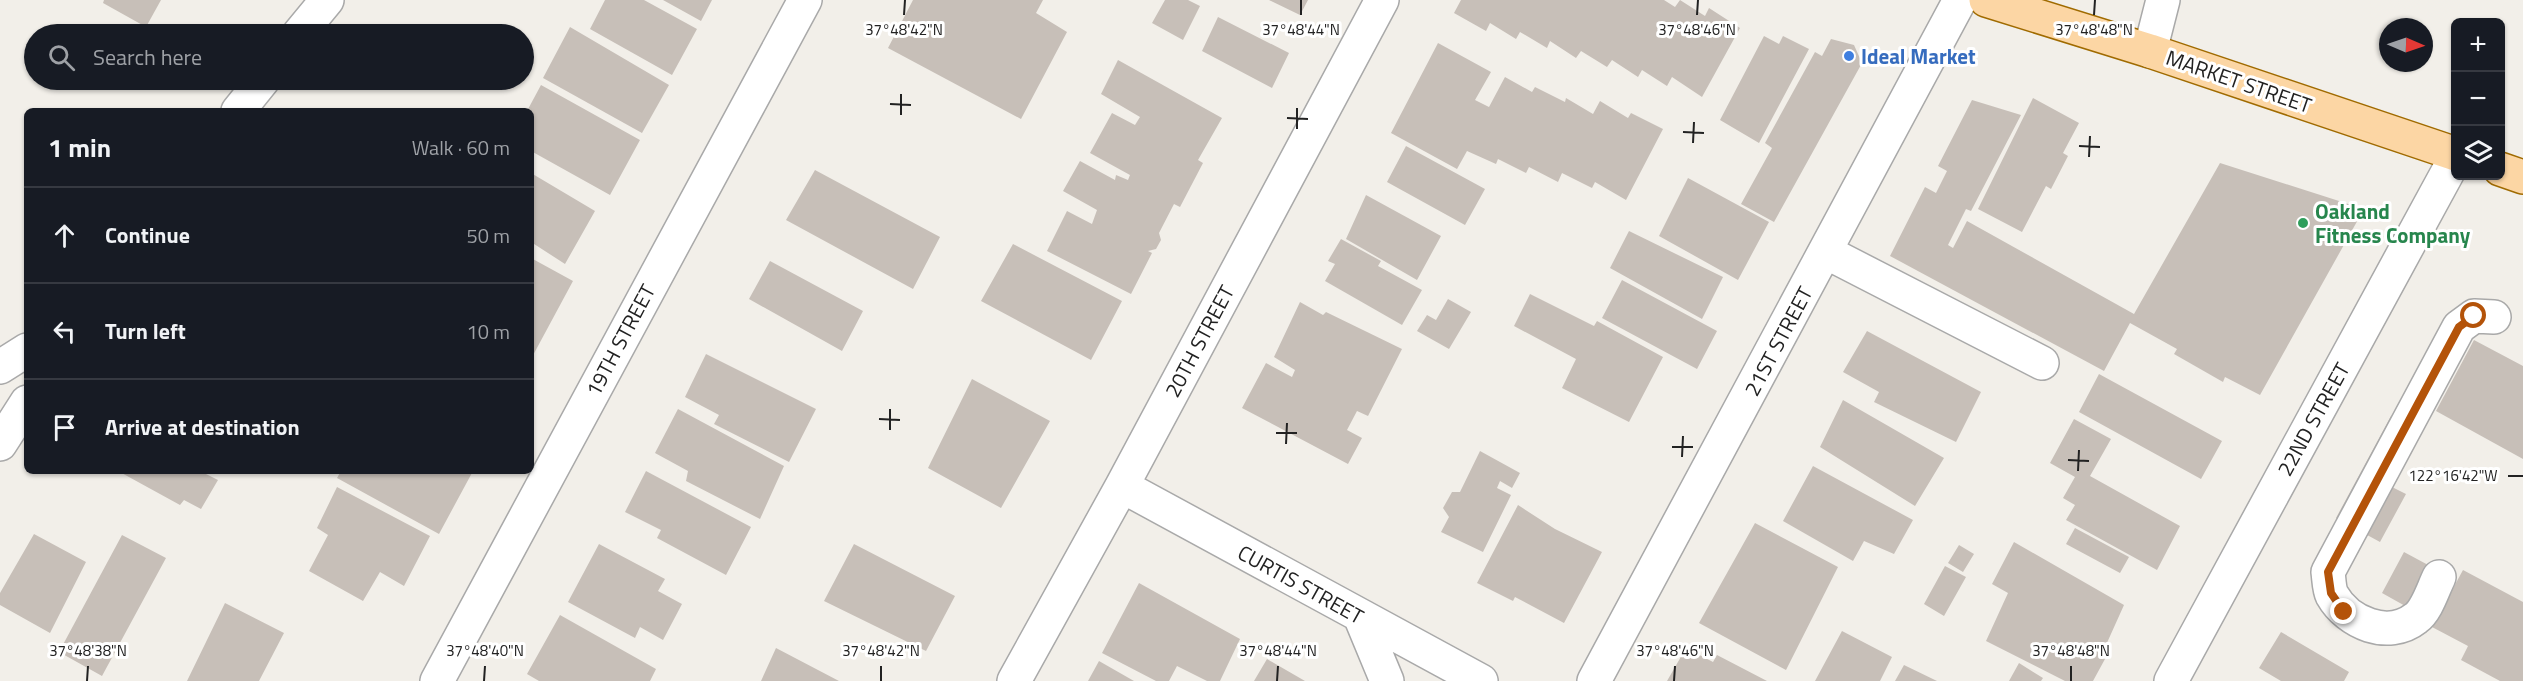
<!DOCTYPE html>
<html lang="en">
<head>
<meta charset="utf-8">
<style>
  body { margin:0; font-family:"Titillium Web",sans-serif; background:#20242c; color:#f1f3f6 }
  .controls { position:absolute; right:18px; top:18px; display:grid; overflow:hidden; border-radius:9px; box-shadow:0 2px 4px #0004 }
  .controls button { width:54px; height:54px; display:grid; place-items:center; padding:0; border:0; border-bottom:2px solid #363941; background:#171b24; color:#f1f3f6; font:30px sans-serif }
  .compass { position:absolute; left:2379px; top:18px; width:54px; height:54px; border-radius:50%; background:#171b24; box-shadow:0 2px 4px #0004; rotate:92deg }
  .stop { position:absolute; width:18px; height:18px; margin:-14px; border:4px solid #b45309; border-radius:50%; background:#fff }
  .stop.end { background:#b45309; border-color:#fff; box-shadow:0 2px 6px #0008 }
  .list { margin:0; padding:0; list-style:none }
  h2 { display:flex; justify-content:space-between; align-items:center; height:78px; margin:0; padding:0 24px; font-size:26px }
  h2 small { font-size:20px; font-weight:400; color:#9ea1a6 }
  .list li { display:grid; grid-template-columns:39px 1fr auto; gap:18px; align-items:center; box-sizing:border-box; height:96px; padding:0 24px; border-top:2px solid #363941 }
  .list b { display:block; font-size:22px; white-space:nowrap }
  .list em { font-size:20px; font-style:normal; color:#9ea1a6 }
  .icon { flex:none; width:33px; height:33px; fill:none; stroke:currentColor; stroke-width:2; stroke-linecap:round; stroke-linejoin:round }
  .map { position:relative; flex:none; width:2523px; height:681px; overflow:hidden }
  .search { position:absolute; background:#171b24; box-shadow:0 2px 4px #0004; left:24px; top:24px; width:510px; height:66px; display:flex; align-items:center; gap:15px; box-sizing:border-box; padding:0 21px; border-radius:33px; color:#9ea1a6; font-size:22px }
  .panel { position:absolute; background:#171b24; box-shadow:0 2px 4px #0004; left:24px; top:108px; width:510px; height:366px; border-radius:9px }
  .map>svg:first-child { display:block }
</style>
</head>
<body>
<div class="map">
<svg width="2523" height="681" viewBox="0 0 2523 681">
  <rect width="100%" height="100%" fill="#f2efe9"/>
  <!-- building -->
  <path fill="#c7bfb8" d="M104,0H161L146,27L103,3Z
    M605,0H644L697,29L672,75L590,29Z
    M663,0H712L701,21Z
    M913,0H1043L1036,13L1067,32L1021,119L888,48Z
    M1165,0H1188L1200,6L1183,40L1152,23Z
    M1269,0H1308L1300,15Z
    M1461,0H1664L1675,7L1680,0L1705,16L1709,8L1740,28L1702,97L1672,77L1667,86L1642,70L1638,77L1612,60L1607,67L1581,51L1576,58L1550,41L1547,48L1520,32L1516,39L1490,23L1486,31L1454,13Z
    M1218,17L1289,53L1272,88L1202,51Z
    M570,27L669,85L642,133L543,78Z
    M1764,36L1779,44L1783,36L1809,49L1759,143L1720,120Z
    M1831,39L1854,45L1862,63L1774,222L1741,204L1772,148L1765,143L1815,52L1822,56Z
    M1438,43L1491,72L1475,100L1489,107L1505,77L1532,92L1535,87L1565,102L1566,98L1593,114L1600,101L1628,118L1631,113L1663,129L1626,200L1595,182L1592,188L1562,173L1558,182L1529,167L1526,173L1498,159L1496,164L1467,151L1457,169L1391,133Z
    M1118,60L1222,118L1198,160L1203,163L1180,207L1174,204L1159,233L1161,240L1156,249L1148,251L1152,253L1131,294L1047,251L1067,211L1092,224L1097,210L1063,191L1080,161L1115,180L1116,175L1128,180L1130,175L1090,153L1112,113L1135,125L1140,117L1101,94Z
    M541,85L640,140L610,195L531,151V111H527Z
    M2033,98L2079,123L2063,153L2068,156L2051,189L2046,186L2022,232L1978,209Z
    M1972,100L2021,115L1971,211L1966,209L1948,245L1953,248L1967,221L2134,314L2220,163L2364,209L2260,395L2225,377L2223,382L2174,354L2177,349L2130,323L2104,371L1890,256L1925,187L1936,193L1947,171L1938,166Z
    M1406,146L1485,189L1465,225L1387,182Z
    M815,170L940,237L913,289L786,220Z
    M531,173L595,211L565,264L531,242Z
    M1688,178L1769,222L1738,280L1659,236Z
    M1366,195L1441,236L1417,280L1346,239Z
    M1629,231L1723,277L1702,319L1610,268Z
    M1341,239L1381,261L1378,266L1422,290L1402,325L1325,281L1335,264L1328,261Z
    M1013,244L1122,301L1091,360L981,301Z
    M531,258L573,281L531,359Z
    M770,261L863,311L842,351L749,299Z
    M1622,280L1717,331L1697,369L1602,318Z
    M1530,294L1594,326L1597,321L1663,357L1629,422L1562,388L1576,359L1514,326Z
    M1448,299L1471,312L1449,349L1417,331L1427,315L1436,320Z
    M1300,302L1323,315L1326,312L1402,349L1368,416L1357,411L1347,430L1362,438L1348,464L1242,408L1266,363L1292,377L1295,370L1274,357Z
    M1867,331L1981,392L1956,442L1874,402L1879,392L1843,372Z
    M2474,340L2523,366V459L2436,411Z
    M706,354L816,409L789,462L714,424L719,415L685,397Z
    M2099,374L2222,441L2201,479L2079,412Z
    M972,379L1050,421L1001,508L928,468Z
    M1843,400L1944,458L1915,506L1820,447Z
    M678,409L784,466L760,519L686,481L688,471L655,453Z
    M2391,416L2421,433L2392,487L2406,494L2380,542L2336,518Z
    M2074,419L2111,439L2090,476L2180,526L2157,570L2066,520L2075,505L2063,498L2075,477L2050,463Z
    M1480,451L1520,473L1512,488L1500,481L1497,488L1511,495L1483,552L1441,532L1449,517L1443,508L1452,492H1460Z
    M1813,466L1913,520L1894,554L1864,541L1853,561L1783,521Z
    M118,471H200L218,480L201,509L184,500L180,505Z
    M341,471H473L439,534L337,478Z
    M646,471L751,527L726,575L657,538L661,530L625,512Z
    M337,487L430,536L404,586L380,572L363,601L309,571L328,535L317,528Z
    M1518,505L1555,529L1602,552L1564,623L1515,597L1513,601L1477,583Z
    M1755,523L1838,567L1786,670L1699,623Z
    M2075,528L2129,557L2120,573L2066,544Z
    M34,534L86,562L50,633L0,605V593Z
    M122,535L166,558L102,676L59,652Z
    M2014,542L2124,605L2106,645L2111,648L2093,681H2065L1986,641L2008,593L1992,584Z
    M599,544L665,579L658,591L682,604L663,640L640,627L635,638L568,602Z
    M854,544L955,596L926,651L824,601Z
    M1959,545L1974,554L1963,572L1948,563Z
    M2404,552L2430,566L2407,607L2382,593Z
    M1945,566L1966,577L1944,616L1924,604Z
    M2463,570L2523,602V681H2500L2461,660L2468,646L2432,627Z
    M1139,583L1240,639L1220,681H1207L1177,666L1169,681H1156L1102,653Z
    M225,603L284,633L259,681H187Z
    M560,615L656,669L650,681H539L527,674Z
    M1842,631L1892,657L1880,681H1815Z
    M2281,632L2349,672L2344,681H2281L2259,668Z
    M776,648L839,681H761Z
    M1686,648L1713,662L1717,655L1767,681H1667Z
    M1267,659L1305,681H1254Z
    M1099,661L1134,681H1088Z
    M2019,663L2043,678L2041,681H2009Z
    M1904,665L1937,681H1895Z"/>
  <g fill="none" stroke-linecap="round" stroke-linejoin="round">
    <defs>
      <path id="minor" d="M299,34L327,0
        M2150,51L2163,0
        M238,111L263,80
        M1826,252L2042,363
        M0,367L27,350
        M0,444L27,402
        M1122,486L1481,681
        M2439,577C2433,589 2427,610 2416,618C2388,640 2348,623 2332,595C2329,589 2329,579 2328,572L2459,327L2474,316L2494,317
        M1360,616L1387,681
        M437,681L805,0
        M1014,681L1122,486L1382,0
        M1594,681L1960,0
        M2171,681L2456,157"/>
      <path id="major" d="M1986,0L2150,51L2456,154
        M2500,169L2523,177"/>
    </defs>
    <!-- minor casing -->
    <use href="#minor" stroke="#a9a9a9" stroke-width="36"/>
    <!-- major casing -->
    <use href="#major" stroke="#a06b00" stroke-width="36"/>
    <!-- minor -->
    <use href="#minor" stroke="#fff" stroke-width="33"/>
    <!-- major -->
    <use href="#major" stroke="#fcd6a4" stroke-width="33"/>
  </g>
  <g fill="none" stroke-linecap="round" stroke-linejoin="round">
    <!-- route -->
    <path stroke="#b45309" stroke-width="8" d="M2344,612L2331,593L2328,572L2459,327L2474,316"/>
  </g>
  <!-- ticks -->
  <path fill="none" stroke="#222" stroke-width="2" d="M904,15L905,0M1301,15V0M1697,15L1698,0M2094,15L2095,0M890,104L911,105M901,115V94M1287,118L1308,119M1297,129V108M1683,132L1704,133M1693,143L1694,122M2079,146L2100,147M2089,157L2090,136M879,419L900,420M890,430V409M1276,433H1297M1286,444L1287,423M1672,447H1693M1682,457L1683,436M2068,460L2089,461M2078,471L2079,450M2508,476H2523M87,681L88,666M484,681L485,666M881,681V666M1277,681L1278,666M1674,681L1675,666M2071,681V666"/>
  <!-- markers -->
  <circle fill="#3f7fe0" stroke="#fff" stroke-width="2" cx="1849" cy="56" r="6"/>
  <circle fill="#2e9e5b" stroke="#fff" stroke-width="2" cx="2303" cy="223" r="6"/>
  <g text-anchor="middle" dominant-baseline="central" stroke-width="6" stroke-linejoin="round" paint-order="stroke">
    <!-- shop labels -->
    <g font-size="21" font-weight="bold" fill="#366cbe" stroke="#fff" text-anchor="start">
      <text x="1861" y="56">Ideal Market</text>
    </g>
    <!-- street labels -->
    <g font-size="21" fill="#222" stroke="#fff">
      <text transform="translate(2239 81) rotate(19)">MARKET STREET</text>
      <text transform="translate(620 340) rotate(-62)">19TH STREET</text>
      <text transform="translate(1199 341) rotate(-62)">20TH STREET</text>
      <text transform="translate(1778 341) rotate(-62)">21ST STREET</text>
      <text transform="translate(2313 419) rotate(-61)">22ND STREET</text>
      <text transform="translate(1301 584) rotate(29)">CURTIS STREET</text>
    </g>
    <!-- leisure labels -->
    <g font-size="21" font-weight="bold" fill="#27864d" stroke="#fff" text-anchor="start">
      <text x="2315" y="211">Oakland<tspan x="2315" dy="24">Fitness Company</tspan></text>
    </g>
  </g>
  <g font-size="15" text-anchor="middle" fill="#222" stroke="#fff" stroke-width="6" stroke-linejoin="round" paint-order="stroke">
    <text x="904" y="35">37°48'42"N</text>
    <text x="1301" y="35">37°48'44"N</text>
    <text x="1697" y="35">37°48'46"N</text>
    <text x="2094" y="35">37°48'48"N</text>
    <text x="2453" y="481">122°16'42"W</text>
    <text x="88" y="656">37°48'38"N</text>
    <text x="485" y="656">37°48'40"N</text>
    <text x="881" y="656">37°48'42"N</text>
    <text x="1278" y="656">37°48'44"N</text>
    <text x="1675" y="656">37°48'46"N</text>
    <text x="2071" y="656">37°48'48"N</text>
  </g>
</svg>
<div class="controls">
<button>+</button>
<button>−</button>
<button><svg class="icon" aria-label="layers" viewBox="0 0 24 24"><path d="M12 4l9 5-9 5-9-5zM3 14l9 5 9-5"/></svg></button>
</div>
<svg class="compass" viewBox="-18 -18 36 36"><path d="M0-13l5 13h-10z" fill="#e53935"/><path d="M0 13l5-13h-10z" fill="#9ea1a6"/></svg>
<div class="stop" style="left:2474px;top:316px"></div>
<div class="stop end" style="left:2344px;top:612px"></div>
<div class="search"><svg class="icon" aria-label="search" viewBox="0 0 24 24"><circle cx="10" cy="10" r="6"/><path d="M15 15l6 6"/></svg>Search here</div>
<section class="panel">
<h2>1 min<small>Walk · 60 m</small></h2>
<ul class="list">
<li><svg class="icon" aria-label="ahead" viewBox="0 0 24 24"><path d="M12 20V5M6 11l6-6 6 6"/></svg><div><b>Continue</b></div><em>50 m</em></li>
<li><svg class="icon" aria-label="left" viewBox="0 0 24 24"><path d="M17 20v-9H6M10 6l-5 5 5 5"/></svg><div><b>Turn left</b></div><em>10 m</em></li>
<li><svg class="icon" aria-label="arrive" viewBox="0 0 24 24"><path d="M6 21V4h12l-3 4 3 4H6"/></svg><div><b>Arrive at destination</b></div></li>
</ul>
</section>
</div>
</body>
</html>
